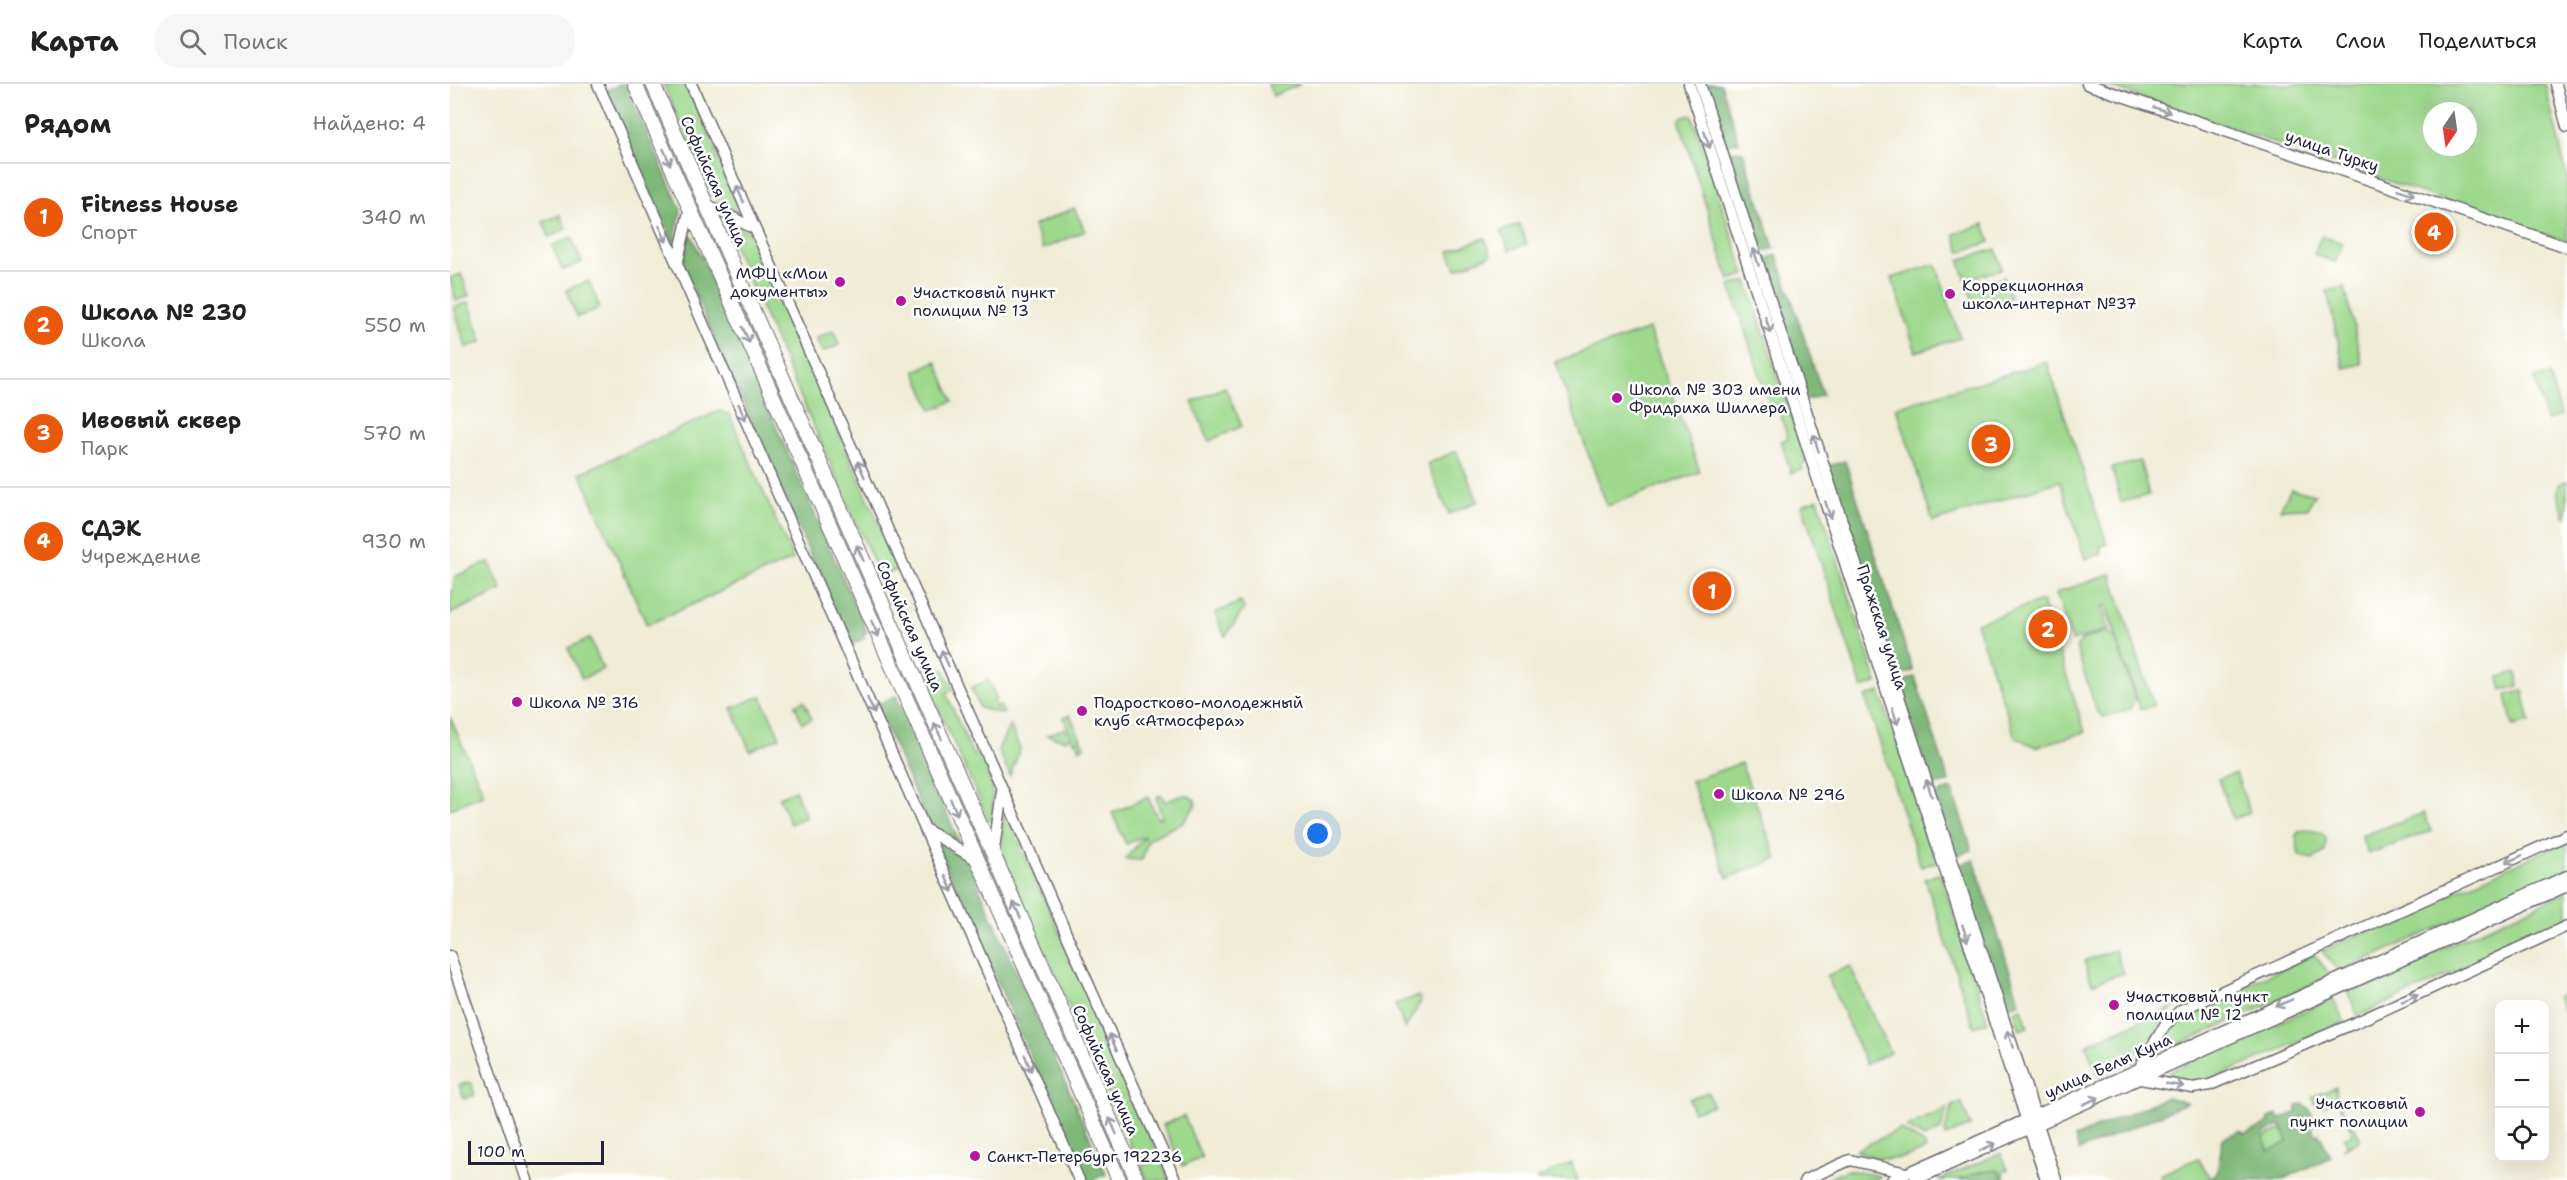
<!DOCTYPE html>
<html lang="ru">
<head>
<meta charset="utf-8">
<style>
  body { margin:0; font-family:"Shantell Sans",sans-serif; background:#f6f6f6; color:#222 }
  .controls { position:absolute; right:18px; bottom:18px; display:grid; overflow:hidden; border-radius:12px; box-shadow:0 6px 24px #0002 }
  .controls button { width:54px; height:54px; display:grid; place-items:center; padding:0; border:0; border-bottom:2px solid #e0e0e0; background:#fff; color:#222; font:30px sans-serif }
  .compass { position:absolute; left:1973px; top:18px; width:54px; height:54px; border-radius:50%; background:#fff; box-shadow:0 6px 24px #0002; rotate:193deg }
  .scale { position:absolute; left:18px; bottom:15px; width:136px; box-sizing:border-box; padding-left:6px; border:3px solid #22223b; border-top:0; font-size:16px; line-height:21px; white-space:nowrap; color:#22223b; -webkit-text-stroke:4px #fff; paint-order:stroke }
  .you { position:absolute; left:868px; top:750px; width:21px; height:21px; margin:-15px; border:4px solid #fff; border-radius:50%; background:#1a73e8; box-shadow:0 0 0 9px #1a73e833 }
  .badge { display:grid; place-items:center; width:39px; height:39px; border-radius:50%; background:#ea580c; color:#fff; font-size:20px; font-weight:700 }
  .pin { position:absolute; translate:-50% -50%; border:3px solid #fff; box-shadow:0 2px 6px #0006 }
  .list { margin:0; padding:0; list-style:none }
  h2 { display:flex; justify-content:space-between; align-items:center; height:78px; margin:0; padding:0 24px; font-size:26px }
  h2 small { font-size:20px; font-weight:400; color:#767676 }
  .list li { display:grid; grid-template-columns:39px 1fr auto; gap:18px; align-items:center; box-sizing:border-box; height:108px; padding:0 24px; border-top:2px solid #e0e0e0 }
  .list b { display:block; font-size:22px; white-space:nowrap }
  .list p { margin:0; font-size:20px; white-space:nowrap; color:#767676 }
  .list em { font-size:20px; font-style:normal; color:#767676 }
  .icon { flex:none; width:33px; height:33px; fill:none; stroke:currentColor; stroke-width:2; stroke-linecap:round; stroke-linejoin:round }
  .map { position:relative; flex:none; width:2117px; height:1096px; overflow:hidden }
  header { display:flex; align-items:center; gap:36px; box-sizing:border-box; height:84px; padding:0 30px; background:#fff; border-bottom:2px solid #e0e0e0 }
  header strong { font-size:28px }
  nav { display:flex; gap:33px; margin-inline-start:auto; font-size:21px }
  .search { width:420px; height:54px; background:#f6f6f6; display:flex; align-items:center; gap:15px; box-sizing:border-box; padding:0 21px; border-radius:24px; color:#767676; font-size:22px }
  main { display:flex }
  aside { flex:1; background:#fff }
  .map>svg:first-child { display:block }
</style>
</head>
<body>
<header>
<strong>Карта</strong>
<div class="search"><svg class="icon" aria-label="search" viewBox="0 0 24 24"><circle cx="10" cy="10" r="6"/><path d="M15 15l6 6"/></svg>Поиск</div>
<nav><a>Карта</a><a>Слои</a><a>Поделиться</a></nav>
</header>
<main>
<aside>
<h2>Рядом<small>Найдено: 4</small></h2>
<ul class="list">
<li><span class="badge">1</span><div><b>Fitness House</b><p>Спорт</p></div><em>340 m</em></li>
<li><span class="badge">2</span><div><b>Школа № 230</b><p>Школа</p></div><em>550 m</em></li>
<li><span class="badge">3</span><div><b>Ивовый сквер</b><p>Парк</p></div><em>570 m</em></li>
<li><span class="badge">4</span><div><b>СДЭК</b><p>Учреждение</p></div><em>930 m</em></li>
</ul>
</aside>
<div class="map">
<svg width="2117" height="1096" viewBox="0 0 2117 1096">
  <rect width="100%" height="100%" fill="#fff"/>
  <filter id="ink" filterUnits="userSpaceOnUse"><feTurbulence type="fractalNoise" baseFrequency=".0167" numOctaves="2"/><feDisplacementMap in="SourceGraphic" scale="12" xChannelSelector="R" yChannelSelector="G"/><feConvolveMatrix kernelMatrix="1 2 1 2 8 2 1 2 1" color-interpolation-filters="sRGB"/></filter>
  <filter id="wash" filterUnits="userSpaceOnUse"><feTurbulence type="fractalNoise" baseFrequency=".008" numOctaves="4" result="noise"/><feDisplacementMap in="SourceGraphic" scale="24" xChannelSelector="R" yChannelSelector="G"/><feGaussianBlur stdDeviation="1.35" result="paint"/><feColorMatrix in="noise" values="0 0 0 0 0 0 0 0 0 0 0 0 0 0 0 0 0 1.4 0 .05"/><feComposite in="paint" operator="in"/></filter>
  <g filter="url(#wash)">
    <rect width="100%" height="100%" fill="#f0ecd5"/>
    <!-- green -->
    <path fill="#9dd88c" stroke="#607d64" stroke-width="1.5" fill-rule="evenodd" d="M213,0H236L291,125L289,129L276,124L262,111Z
      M818,0H849V1L823,12Z
      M1652,0H2095L2117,92V158ZM1982,27H2018V63H1982Z
      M1242,31L1295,191L1279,196L1230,39V34Z
      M624,124L635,147L593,165L583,142Z
      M110,131L116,145L99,153L93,138Z
      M279,139L299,148L304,156L449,485L430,492L278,149L277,141Z
      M1070,140L1077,160L1059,166L1051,147Z
      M1534,140L1540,158L1510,168L1504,150Z
      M1871,152L1892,159L1885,178L1864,170Z
      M121,153L132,178L113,186L102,162Z
      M1035,154L1041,171L1006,185L999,167Z
      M1546,165L1552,185L1516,196L1509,176Z
      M1486,180L1510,254L1466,268L1442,194Z
      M11,190L19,212L6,217L0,194Z
      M1554,193L1561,214L1526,225L1519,205Z
      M139,197L150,224L127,233L116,206Z
      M1297,197L1356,379L1351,381L1353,385L1341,389L1331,357L1338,354L1327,320L1320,322L1280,202Z
      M1895,203L1912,280L1894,284L1877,207Z
      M19,218L32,258L16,263L4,223Z
      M1199,245L1250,388L1157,422L1105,278Z
      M384,247L389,261L372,268L366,254Z
      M486,277L503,317L482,326L465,287Z
      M1597,278L1657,460L1650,463L1652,470L1635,475L1610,397L1483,438L1446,323Z
      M2100,291L2111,332L2096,336L2085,294Z
      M775,303L792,342L759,357L742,318Z
      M269,327L279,330L343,475L197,541L130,389Z
      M1006,367L1028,417L999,430L977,380Z
      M1690,377L1699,411L1671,418L1662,384Z
      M2117,397V433L2114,431L2107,406L2110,399Z
      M1841,405L1865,411L1857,424L1830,425Z
      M1368,415L1427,599L1412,604L1352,421Z
      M39,478L52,506L0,530V516L6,492Z
      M1661,490L1704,622L1690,625L1656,522L1652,523L1659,545L1622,557L1606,509Z
      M1592,517L1635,648L1586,663L1565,653L1526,539Z
      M791,518L794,525L775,553L765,529Z
      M1654,548L1660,549L1665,553L1685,615L1680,625L1654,633L1647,628L1626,564L1632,556Z
      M140,554L153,585L132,595L118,564Z
      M494,585L503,606L496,609L523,671L530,668C543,698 544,702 542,735L539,737L474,593Z
      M2066,588L2069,602L2052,606L2049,593Z
      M538,596L547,615L544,618L546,623L550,621L554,629L552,630L530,624L521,604Z
      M2073,607L2080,638L2063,642L2056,611Z
      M1430,608L1486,778L1471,783L1415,613Z
      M311,612L330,653L300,667L282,624Z
      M354,617L362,635L352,639L345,621Z
      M620,631L634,663L630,665L626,656L624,657L613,634Z
      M0,633L34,710L0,725Z
      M560,641L570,665L560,692L548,665Z
      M615,644L620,654L615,656L597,651Z
      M1291,679L1327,775L1277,794L1241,697Z
      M1786,689L1800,729L1783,735L1768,695Z
      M345,706L356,733L340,740L329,713Z
      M712,711L715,718C726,713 735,707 745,716L746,721L733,739L698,755L692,776L675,775L695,752L676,760L662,729L698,713L708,735L712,733L706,713Z
      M1974,729L1981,747L1918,770L1911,752Z
      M557,731L707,1067L687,1076L551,768L553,732Z
      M1858,746L1870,748L1876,754L1875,768L1863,775L1849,772L1846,752L1850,747Z
      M2117,757V786L1889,888L1872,867Z
      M1488,790L1491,792L1538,938L1524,943L1475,795Z
      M2117,808V838L1908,932L1897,907Z
      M1665,866L1673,889L1642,900L1634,877Z
      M1864,870L1881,892L1710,969L1706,967L1724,939L1732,931Z
      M1400,882L1440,969L1416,980L1377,892Z
      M2117,908V936L2107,913Z
      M968,912L971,917L955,945L945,920Z
      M1883,914L1894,938L1753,999L1724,995L1717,991L1720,987Z
      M1724,922L1688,976L1649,993L1636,961Z
      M1572,924L1578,943L1570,946L1564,927Z
      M21,998L25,1011L14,1015L9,1001Z
      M1886,1003L1887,1014L1901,1042L1905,1043L1910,1054L1909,1057L1892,1065L1898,1061L1894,1054L1903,1050L1887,1016L1873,1022L1871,1018L1865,1020L1862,1013Z
      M1258,1008L1263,1021L1243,1028L1239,1015Z
      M1511,1018L1521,1042L1496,1052L1495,1047L1502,1022Z
      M1497,1024L1491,1046L1474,1054L1456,1043Z
      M734,1032L752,1074L732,1082L713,1041Z
      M1450,1045L1474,1060L1476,1065C1454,1077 1428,1079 1406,1066Z
      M1832,1045L1839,1058L1819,1067L1813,1053Z
      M1551,1069L1558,1086L1553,1087L1555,1096H1488Z
      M710,1074L719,1096H697L691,1082Z
      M1748,1074L1761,1096H1712L1710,1091Z
      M1121,1079L1128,1096H1088L1087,1094Z
      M1398,1086L1430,1092L1427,1096H1375Z"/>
    <!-- forest -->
    <path fill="#7eb878" stroke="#506d5a" stroke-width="1.5" fill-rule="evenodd" d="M171,0H175L231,126L224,160L155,7Z
      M1254,0H1271L1289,58L1274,61Z
      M1284,67L1293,68L1324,164L1308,169L1276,69Z
      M242,152L417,548L413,550L415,554L400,561L233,183L238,154Z
      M1327,171L1373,311L1357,316L1311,176Z
      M1395,377L1463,587L1446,592L1378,382Z
      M1465,593L1499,698L1489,701H1482L1449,599Z
      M446,612L509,758V759L481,741L476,735L426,621Z
      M1502,705L1522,766L1505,772L1486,713L1491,708Z
      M490,760L514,776L520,783L656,1090L643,1096H635L488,763Z
      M1524,776L1570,919L1555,925L1508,781Z
      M1717,1013L1737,1019L1629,1067L1625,1053Z
      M1852,1020L1859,1024L1866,1040L1862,1042L1866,1051L1869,1050L1881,1073L1831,1096H1763L1762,1092L1767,1089L1773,1054L1790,1047L1795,1050L1818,1040L1819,1034L1827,1031L1829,1036L1847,1028V1022ZM1831,1041L1838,1058L1819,1067L1812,1050Z
      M1546,1086L1550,1087L1553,1096H1508L1524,1089Z"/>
  </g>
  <g filter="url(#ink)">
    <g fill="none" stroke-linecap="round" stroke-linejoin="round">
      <defs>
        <path id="minor" d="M148,0L629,1096
          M241,0L725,1096
          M1239,0L1596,1096
          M1250,0L1606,1096
          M1637,0L2117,163
          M2106,0L2117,43
          M256,120L305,145
          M227,181L240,123
          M475,745L527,776
          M543,772L552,707
          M0,872L77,1096
          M1690,983L1715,941L1731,926L2117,751
          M1690,995L1743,1004L1760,1001L1907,938L2117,842
          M1355,1096L1400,1076L1457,1089
          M1442,1096L2117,792
          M1465,1096L2117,802"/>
        <path id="major" d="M185,0L669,1096
          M203,0L687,1096"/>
      </defs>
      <!-- minor casing -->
      <use href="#minor" stroke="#6a6971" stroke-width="13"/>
      <!-- major casing -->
      <use href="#major" stroke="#6a6971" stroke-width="16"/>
      <!-- minor -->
      <use href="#minor" stroke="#fff" stroke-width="10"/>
      <!-- major -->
      <use href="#major" stroke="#fff" stroke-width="14"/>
    </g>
    <!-- one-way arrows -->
    <defs><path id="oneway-shaft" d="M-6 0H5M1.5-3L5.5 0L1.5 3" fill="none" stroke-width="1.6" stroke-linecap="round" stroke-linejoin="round" transform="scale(1.5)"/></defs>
    <g stroke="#9c9ca7">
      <use href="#oneway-shaft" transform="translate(1712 26) rotate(19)"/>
      <use href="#oneway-shaft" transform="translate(1257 56) rotate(72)"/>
      <use href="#oneway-shaft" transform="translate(217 73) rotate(66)"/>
      <use href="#oneway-shaft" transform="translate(1956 108) rotate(19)"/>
      <use href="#oneway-shaft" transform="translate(290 110) rotate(-114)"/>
      <use href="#oneway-shaft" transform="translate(213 150) rotate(66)"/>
      <use href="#oneway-shaft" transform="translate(1306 173) rotate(-108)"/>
      <use href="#oneway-shaft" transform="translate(1318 241) rotate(72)"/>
      <use href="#oneway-shaft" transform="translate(296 251) rotate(66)"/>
      <use href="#oneway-shaft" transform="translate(292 328) rotate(66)"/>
      <use href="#oneway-shaft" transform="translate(1366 359) rotate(-108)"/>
      <use href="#oneway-shaft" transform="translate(411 385) rotate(-114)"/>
      <use href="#oneway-shaft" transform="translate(1378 426) rotate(72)"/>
      <use href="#oneway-shaft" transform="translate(410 469) rotate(-114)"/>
      <use href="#oneway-shaft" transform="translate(425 545) rotate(66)"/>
      <use href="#oneway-shaft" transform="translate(495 574) rotate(-114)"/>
      <use href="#oneway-shaft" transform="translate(421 622) rotate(66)"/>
      <use href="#oneway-shaft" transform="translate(1445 632) rotate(72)"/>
      <use href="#oneway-shaft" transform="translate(488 647) rotate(-114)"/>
      <use href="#oneway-shaft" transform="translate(1479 704) rotate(-108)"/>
      <use href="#oneway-shaft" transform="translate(504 723) rotate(66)"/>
      <use href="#oneway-shaft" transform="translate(2064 775) rotate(156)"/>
      <use href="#oneway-shaft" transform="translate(499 800) rotate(66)"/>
      <use href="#oneway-shaft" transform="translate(567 826) rotate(-114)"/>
      <use href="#oneway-shaft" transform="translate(1515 849) rotate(72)"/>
      <use href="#oneway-shaft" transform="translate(1960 914) rotate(-24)"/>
      <use href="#oneway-shaft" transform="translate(1834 919) rotate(156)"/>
      <use href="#oneway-shaft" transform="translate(1560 955) rotate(-108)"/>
      <use href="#oneway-shaft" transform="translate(663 958) rotate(-114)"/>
      <use href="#oneway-shaft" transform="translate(578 979) rotate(68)"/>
      <use href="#oneway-shaft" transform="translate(1725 1001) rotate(9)"/>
      <use href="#oneway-shaft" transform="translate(1641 1017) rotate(-24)"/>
      <use href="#oneway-shaft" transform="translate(663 1042) rotate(-114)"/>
      <use href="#oneway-shaft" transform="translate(1538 1063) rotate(-24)"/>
    </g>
  </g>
  <!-- markers -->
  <g fill="#b5179e" stroke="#fff" stroke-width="2">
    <circle cx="390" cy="198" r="6"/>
    <circle cx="1500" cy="210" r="6"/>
    <circle cx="451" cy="217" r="6"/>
    <circle cx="1167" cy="314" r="6"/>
    <circle cx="67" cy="618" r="6"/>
    <circle cx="632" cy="627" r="6"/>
    <circle cx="1269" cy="710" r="6"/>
    <circle cx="1664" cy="921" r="6"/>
    <circle cx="1970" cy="1028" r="6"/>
    <circle cx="525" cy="1072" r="6"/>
  </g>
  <g text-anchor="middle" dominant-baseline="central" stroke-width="5" stroke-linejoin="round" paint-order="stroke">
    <!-- street labels -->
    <g font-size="16" fill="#22223b" stroke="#fff">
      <text transform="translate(1882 67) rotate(19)">улица Турку</text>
      <text transform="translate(264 97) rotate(66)">Софийская улица</text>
      <text transform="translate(460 542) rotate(66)">Софийская улица</text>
      <text transform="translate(1432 543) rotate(72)">Пражская улица</text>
      <text transform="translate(1658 982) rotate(-24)">улица Белы Куна</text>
      <text transform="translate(656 986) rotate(66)">Софийская улица</text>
    </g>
    <!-- poi labels -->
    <g font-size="16" fill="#22223b" stroke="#fff" text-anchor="start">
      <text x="378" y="189" text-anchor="end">МФЦ «Мои<tspan x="378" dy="18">документы»</tspan></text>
      <text x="1512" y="201">Коррекционная<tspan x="1512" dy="18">школа-интернат №37</tspan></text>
      <text x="463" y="208">Участковый пункт<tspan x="463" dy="18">полиции № 13</tspan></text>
      <text x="1179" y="305">Школа № 303 имени<tspan x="1179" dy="18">Фридриха Шиллера</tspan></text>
      <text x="79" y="618">Школа № 316</text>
      <text x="644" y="618">Подростково-молодежный<tspan x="644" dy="18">клуб «Атмосфера»</tspan></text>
      <text x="1281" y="710">Школа № 296</text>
      <text x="1676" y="912">Участковый пункт<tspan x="1676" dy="18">полиции № 12</tspan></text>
      <text x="1958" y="1019" text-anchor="end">Участковый<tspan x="1958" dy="18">пункт полиции</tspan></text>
      <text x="537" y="1072">Санкт-Петербург 192236</text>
    </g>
  </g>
</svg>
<div class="controls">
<button>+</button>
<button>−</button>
<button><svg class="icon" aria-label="locate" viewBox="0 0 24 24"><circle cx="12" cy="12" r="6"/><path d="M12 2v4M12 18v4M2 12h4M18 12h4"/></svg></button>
</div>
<svg class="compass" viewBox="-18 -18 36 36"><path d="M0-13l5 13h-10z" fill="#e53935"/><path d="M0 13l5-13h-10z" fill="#767676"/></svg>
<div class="scale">100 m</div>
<div class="you"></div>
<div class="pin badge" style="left:1262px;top:507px">1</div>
<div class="pin badge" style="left:1598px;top:545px">2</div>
<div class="pin badge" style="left:1541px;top:360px">3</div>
<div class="pin badge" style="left:1984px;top:148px">4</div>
</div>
</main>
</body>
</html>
